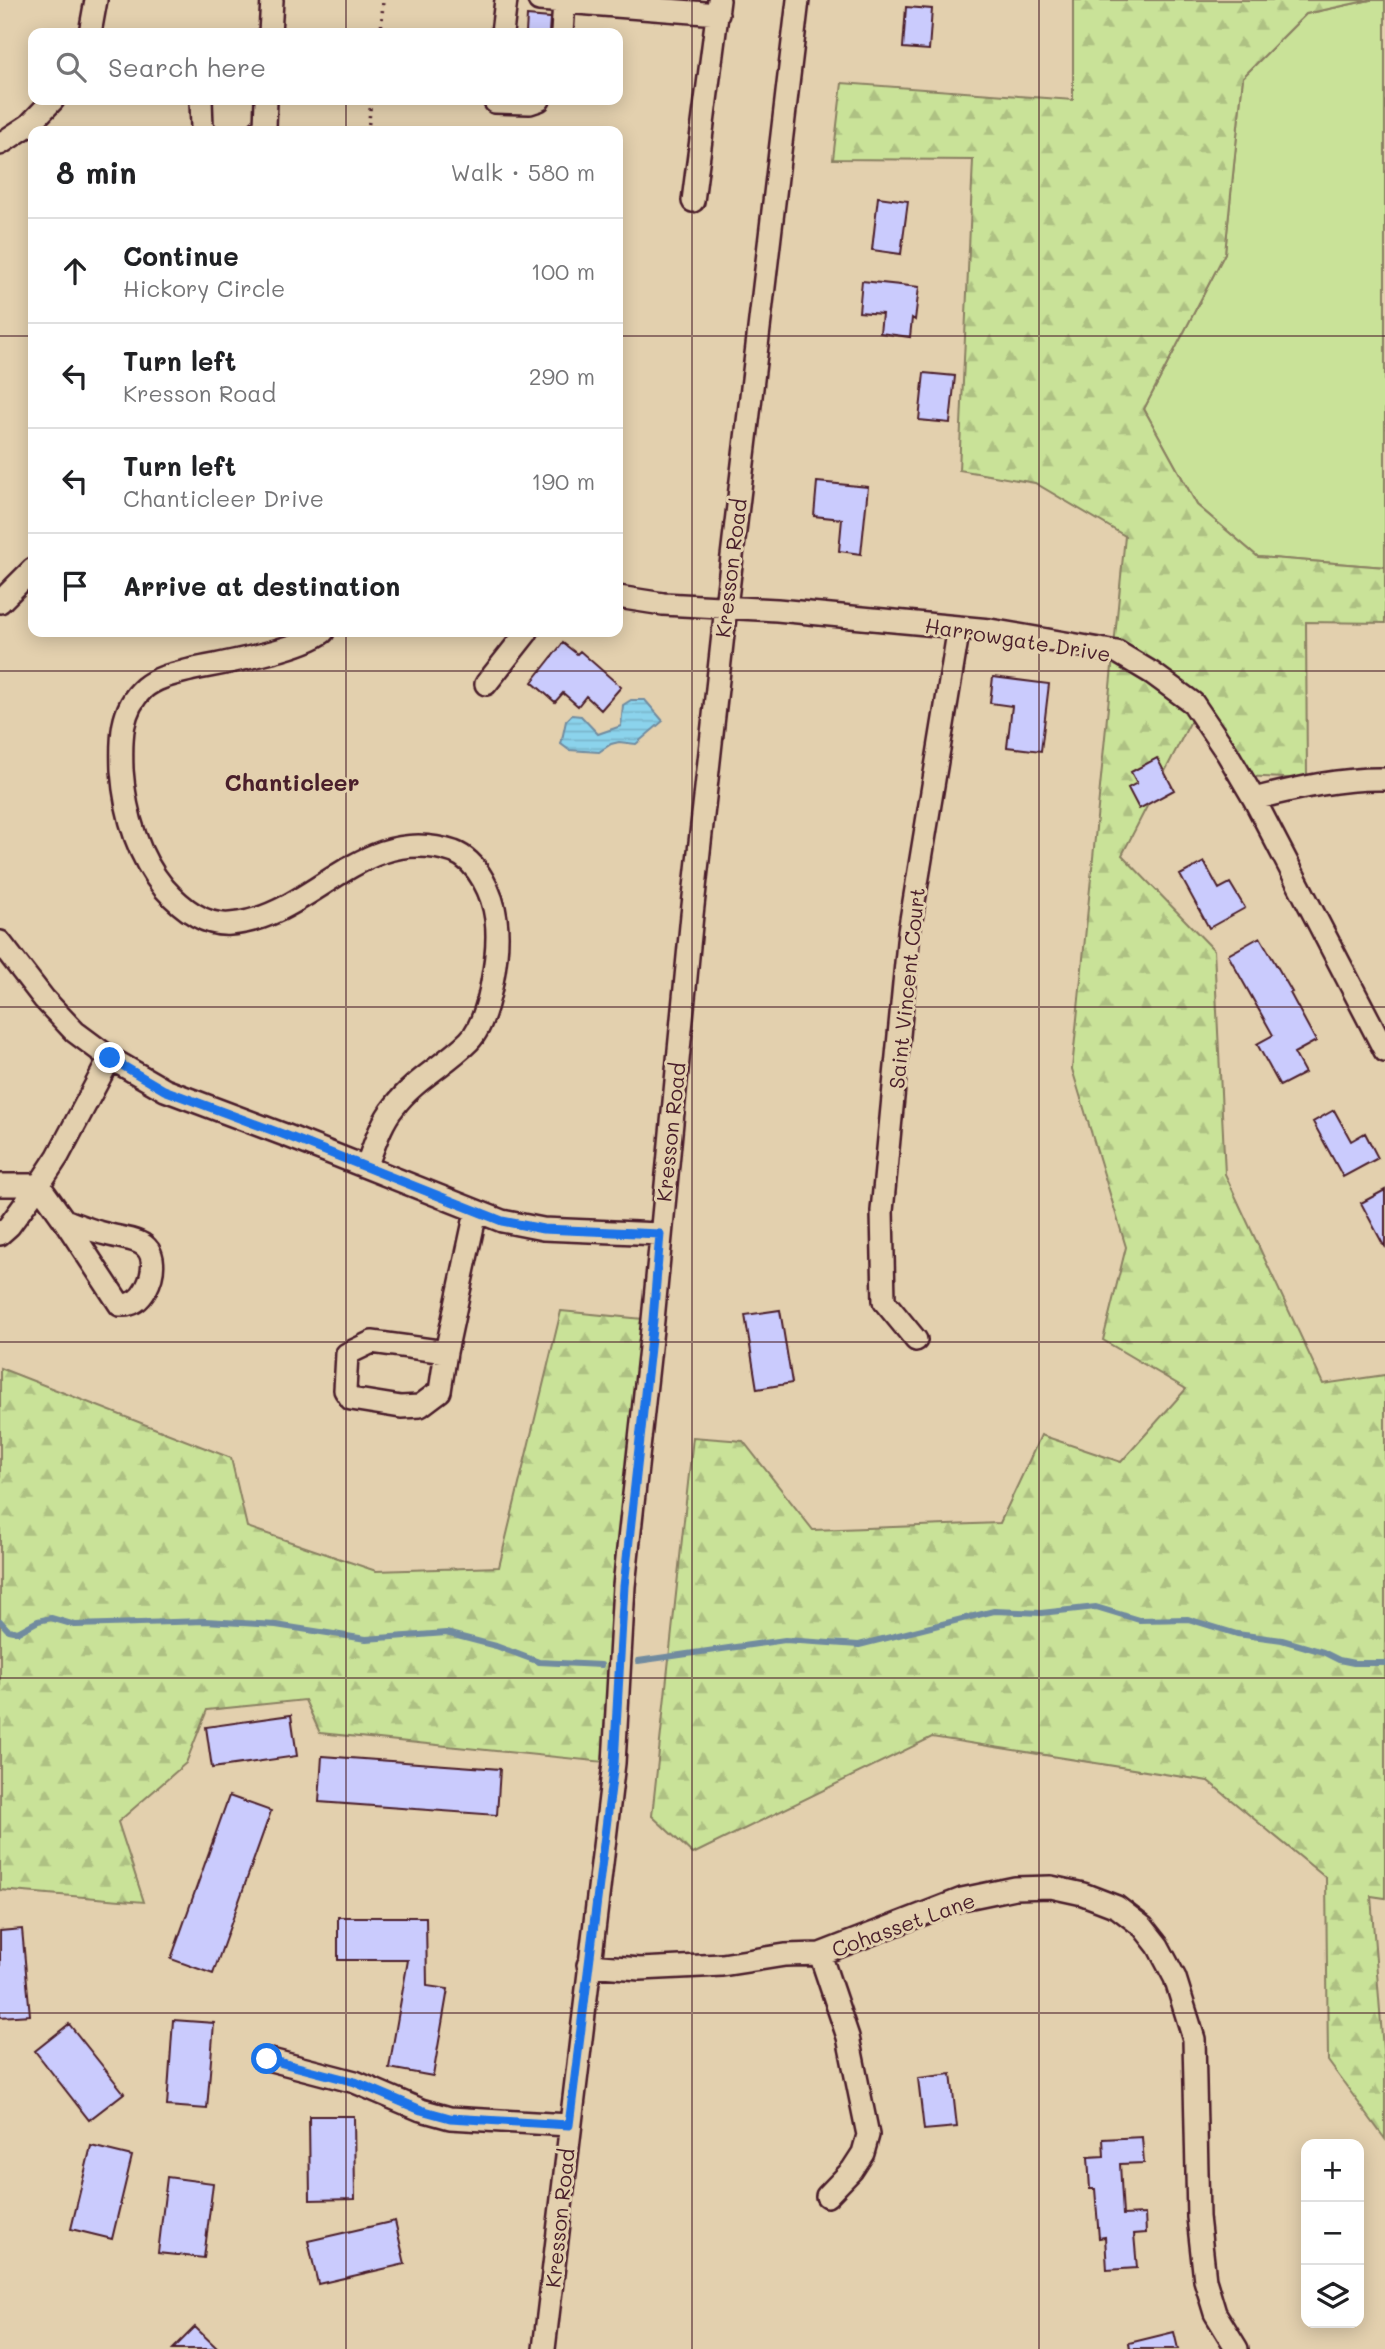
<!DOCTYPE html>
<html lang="en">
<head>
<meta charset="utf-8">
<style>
  body { margin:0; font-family:Mali,sans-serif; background:#f2f2f2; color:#202124 }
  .controls { position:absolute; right:21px; bottom:21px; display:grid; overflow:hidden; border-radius:14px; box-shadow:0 4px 18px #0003 }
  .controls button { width:63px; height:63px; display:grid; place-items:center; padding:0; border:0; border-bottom:2px solid #e0e0e0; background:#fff; color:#202124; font:35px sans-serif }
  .stop { position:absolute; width:21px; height:21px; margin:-16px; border:5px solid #1a73e8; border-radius:50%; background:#fff }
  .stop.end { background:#1a73e8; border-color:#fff; box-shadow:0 2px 7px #0008 }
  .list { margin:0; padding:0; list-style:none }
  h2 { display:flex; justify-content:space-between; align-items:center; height:91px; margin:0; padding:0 28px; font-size:30px }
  h2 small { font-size:23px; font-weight:400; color:#757577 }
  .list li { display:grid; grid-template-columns:46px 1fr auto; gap:21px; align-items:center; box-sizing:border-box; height:105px; padding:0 28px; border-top:2px solid #e0e0e0 }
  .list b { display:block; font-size:26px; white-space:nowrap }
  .list p { margin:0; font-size:23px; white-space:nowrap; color:#757577 }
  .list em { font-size:23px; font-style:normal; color:#757577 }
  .icon { flex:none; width:38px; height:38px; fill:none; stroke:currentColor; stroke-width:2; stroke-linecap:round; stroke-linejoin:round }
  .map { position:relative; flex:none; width:1385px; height:2349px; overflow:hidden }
  .search { position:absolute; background:#fff; box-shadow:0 4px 18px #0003; left:28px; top:28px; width:595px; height:77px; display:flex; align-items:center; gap:18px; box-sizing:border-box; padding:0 24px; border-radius:14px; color:#757577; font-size:26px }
  .panel { position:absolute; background:#fff; box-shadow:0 4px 18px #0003; left:28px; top:126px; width:595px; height:511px; border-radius:14px }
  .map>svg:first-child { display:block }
</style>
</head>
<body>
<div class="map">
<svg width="1385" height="2349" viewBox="0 0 1385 2349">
  <defs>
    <pattern id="forest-firs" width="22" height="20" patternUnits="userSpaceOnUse" patternTransform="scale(1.75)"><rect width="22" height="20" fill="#c9e298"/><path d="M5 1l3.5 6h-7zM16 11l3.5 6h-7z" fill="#aec183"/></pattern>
    <pattern id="water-rules" width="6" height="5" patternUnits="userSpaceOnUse" patternTransform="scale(1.75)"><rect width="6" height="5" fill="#8bd3ec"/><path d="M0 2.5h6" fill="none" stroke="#79b5cb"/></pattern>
  </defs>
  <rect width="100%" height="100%" fill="#e3d0ae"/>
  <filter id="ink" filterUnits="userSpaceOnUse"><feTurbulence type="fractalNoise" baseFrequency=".0143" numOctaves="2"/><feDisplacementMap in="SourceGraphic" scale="14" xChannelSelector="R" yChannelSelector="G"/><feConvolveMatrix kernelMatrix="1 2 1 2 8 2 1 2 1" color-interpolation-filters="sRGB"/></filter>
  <g filter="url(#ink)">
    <!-- green -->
    <path fill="#c9e298" stroke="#8a8062" stroke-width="2" d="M1370,0H1385V567L1258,557L1197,505L1144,409L1225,253L1243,77L1306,14Z"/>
    <!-- forest -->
    <path fill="url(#forest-firs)" stroke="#8a8062" stroke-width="2" d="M1073,0H1370L1306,14L1243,77L1225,253L1144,409L1197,505L1258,557L1385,567V623L1306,622L1307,779L1243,776L1198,707L1122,855L1214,950L1225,1174L1323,1384L1385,1375V1898L1371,1896L1385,2075V2139L1328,2061L1326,1878L1208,1781L932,1737L693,1854L652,1816L693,1437L743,1441L813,1530L1000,1523L1041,1435L1121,1462L1186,1389L1103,1340L1126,1247L1072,1069L1125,536L1035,483L959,470L973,160L833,159L842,83L1073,100Z
      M561,1311L653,1320L614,1763L320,1733L305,1700L207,1710L186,1763L118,1822L144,1902L0,1890V1368L231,1458L247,1527L376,1571L499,1567Z"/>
    <!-- water -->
    <path fill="url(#water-rules)" stroke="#718b9f" stroke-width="2" d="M631,700H645L663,721L636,744L619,742L611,744L599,752L569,750L561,744L566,721L572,715L581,716L598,734L621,726L623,705Z"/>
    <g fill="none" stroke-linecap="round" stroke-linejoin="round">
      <!-- stream -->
      <path stroke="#718b9f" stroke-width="6" d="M0,1621L8,1630L18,1632L38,1621L51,1618L75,1625L205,1621L276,1625L366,1639L446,1633L496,1646L539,1662L601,1665
        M638,1661L785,1640L859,1645L994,1611L1041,1613L1096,1607L1139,1620L1188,1619L1237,1634L1282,1640L1323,1652L1339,1660L1354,1663H1385"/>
    </g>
    <!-- building -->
    <path fill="#cacbfd" stroke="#4a1f2b" stroke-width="2" d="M906,7L932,9L929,50L903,48Z
      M527,16L550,18L549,33H526Z
      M878,197L908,201L901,254L872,250Z
      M862,281L919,287L915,320L912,318L910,337L880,333L882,314L859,312Z
      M924,373L955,376L950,423L919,420Z
      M817,482L868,487L861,554L839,551L842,519L814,516Z
      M563,643L577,654L580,651L621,687L601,710L586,696L578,706L563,693L555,702L532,682Z
      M993,677L1049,684L1041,751L1007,747L1012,706L990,703Z
      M1157,758L1174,790L1139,809L1128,788L1137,783L1131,772Z
      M1204,862L1219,889L1230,883L1245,908L1209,928L1180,875Z
      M1260,937L1292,992L1290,993L1316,1041L1294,1053L1305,1073L1280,1086L1257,1044L1273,1035L1228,955Z
      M1334,1110L1351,1141L1365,1133L1378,1158L1343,1177L1313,1122Z
      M1385,1190V1248L1361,1203Z
      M780,1310L792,1383L757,1389L745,1315Z
      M291,1715L297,1756L212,1768L206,1727Z
      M322,1756L500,1769L497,1815L319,1802Z
      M229,1796L271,1811L213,1974L171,1959Z
      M338,1917H426L427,1986L448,1989L433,2076L389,2068L408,1960H338Z
      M22,1929L30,2015L0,2017V1931Z
      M173,2020L214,2023L207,2109L167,2106Z
      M69,2024L124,2093L89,2120L35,2051Z
      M951,2074L957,2127L924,2130L918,2078Z
      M309,2116H354L355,2199L310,2200Z
      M1142,2137L1144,2163L1120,2164L1123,2215L1145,2214L1146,2233L1134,2234L1137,2268L1107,2270L1105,2237L1099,2238L1095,2189H1090L1088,2157L1104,2156L1103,2139Z
      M91,2146L132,2156L112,2239L71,2229Z
      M167,2177L213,2183L204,2258L158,2253Z
      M395,2221L405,2264L318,2284L308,2241Z
      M195,2327L218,2349H173Z
      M1174,2332L1178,2349H1130L1129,2343Z"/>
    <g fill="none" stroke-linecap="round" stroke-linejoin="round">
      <defs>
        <path id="minor" d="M539,0L718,14
          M90,33L96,0
          M270,33L272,0
          M502,33L506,0
          M562,33L564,2
          M201,100L202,127L205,131
          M496,100L495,102L530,103L539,100
          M259,131L265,127L266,100
          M0,144L29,125L53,100
          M693,201L719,0
          M618,597L663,604L777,610L990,630L1117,652L1152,673L1193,703L1227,753L1254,799L1385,1051
          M0,602L33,569
          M323,632C299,650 223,663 190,670C175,674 157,677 144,688C120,709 121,741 122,770C125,811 137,855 164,888C180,906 204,926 230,924C313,918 362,821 454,852C478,861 493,895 496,919C500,949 490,1020 469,1041C445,1065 414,1080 394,1107C380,1124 374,1147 366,1167
          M486,684L527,632
          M1254,799C1297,788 1341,778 1385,779
          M0,942L44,999L75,1032L110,1058L165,1090L285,1135L502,1221L543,1229L660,1234
          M0,1185H39L9,1226L0,1234
          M64,1220C78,1225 92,1231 106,1234C116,1237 128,1238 138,1242C158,1250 154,1274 146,1289C140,1300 132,1306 120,1305Z
          M64,1220L39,1185L58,1156L110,1058
          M916,1340L884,1301L882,1211L909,932L959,627
          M372,1342L446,1352L440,1391L420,1406L401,1407L351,1399L345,1390L347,1354Z
          M446,1352L476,1212
          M820,1954L848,2037L868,2135L863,2153L852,2170L827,2196
          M588,1965L640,1969L722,1965L785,1955L820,1954L962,1899L1015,1888L1051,1887L1083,1894L1117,1907L1143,1927L1158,1946L1175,1978L1194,2039L1198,2217L1205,2280L1215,2313L1237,2349
          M267,2059L355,2082L421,2110L450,2118L569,2125
          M544,2349L614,1763L624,1586L653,1320L692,915L726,607L798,0"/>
      </defs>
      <!-- minor casing -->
      <use href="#minor" stroke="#4a1f2b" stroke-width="26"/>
      <!-- path -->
      <path stroke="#4a1f2b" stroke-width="3.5" stroke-dasharray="2 5" stroke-linecap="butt" d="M381,33L383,0
        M368,131L371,100"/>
      <!-- minor -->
      <use href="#minor" stroke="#e3d0ae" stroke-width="21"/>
    </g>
  </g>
  <g fill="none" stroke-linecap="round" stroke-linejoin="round" filter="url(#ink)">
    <!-- route -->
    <path stroke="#1a73e8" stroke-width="9" d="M110,1058L164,1090L285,1135L502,1221L543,1229L660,1234L653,1320L624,1586L614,1763L569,2125L450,2118L421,2110L355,2082L267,2059"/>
  </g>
  <!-- grid -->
  <path fill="none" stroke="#4a1f2b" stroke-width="2" stroke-opacity="0.55" d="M346,0V33M692,0V2349M1039,0V2349M346,100V131M0,336H33M618,336H1385M346,632V2349M0,671H1385M0,1007H1385M0,1342H1385M0,1678H1385M0,2013H1385"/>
  <g text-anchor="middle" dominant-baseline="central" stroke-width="6" stroke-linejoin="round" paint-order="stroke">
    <!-- street labels -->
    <g font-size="21" fill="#4a1f2b" stroke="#e3d0ae">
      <text transform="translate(730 568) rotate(-83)">Kresson Road</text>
      <text transform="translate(1018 639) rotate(9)">Harrowgate Drive</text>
      <text transform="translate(906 988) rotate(-84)">Saint Vincent Court</text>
      <text transform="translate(670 1132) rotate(-84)">Kresson Road</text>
      <text transform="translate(903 1924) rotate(-20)">Cohasset Lane</text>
      <text transform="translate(559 2218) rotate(-84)">Kresson Road</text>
    </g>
    <!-- neighbourhood labels -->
    <g font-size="23" font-weight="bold" fill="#4a1f2b" stroke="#e3d0ae">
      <text x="292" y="782">Chanticleer</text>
    </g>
  </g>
</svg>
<div class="controls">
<button>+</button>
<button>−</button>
<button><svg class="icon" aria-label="layers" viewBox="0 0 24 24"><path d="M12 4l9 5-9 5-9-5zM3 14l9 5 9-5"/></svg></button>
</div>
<div class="stop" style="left:267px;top:2059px"></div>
<div class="stop end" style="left:110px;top:1058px"></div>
<div class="search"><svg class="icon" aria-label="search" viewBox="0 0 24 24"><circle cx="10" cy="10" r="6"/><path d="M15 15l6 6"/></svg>Search here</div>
<section class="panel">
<h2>8 min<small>Walk · 580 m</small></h2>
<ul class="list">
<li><svg class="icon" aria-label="ahead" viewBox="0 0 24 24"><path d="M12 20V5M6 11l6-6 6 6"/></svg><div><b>Continue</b><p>Hickory Circle</p></div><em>100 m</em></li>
<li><svg class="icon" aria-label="left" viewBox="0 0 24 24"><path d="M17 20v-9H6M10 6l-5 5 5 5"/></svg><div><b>Turn left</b><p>Kresson Road</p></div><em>290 m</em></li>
<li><svg class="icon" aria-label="left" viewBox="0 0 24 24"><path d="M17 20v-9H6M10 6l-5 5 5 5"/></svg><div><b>Turn left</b><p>Chanticleer Drive</p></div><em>190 m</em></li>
<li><svg class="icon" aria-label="arrive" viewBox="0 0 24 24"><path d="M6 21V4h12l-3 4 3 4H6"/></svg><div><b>Arrive at destination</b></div></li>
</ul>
</section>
</div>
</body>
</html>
